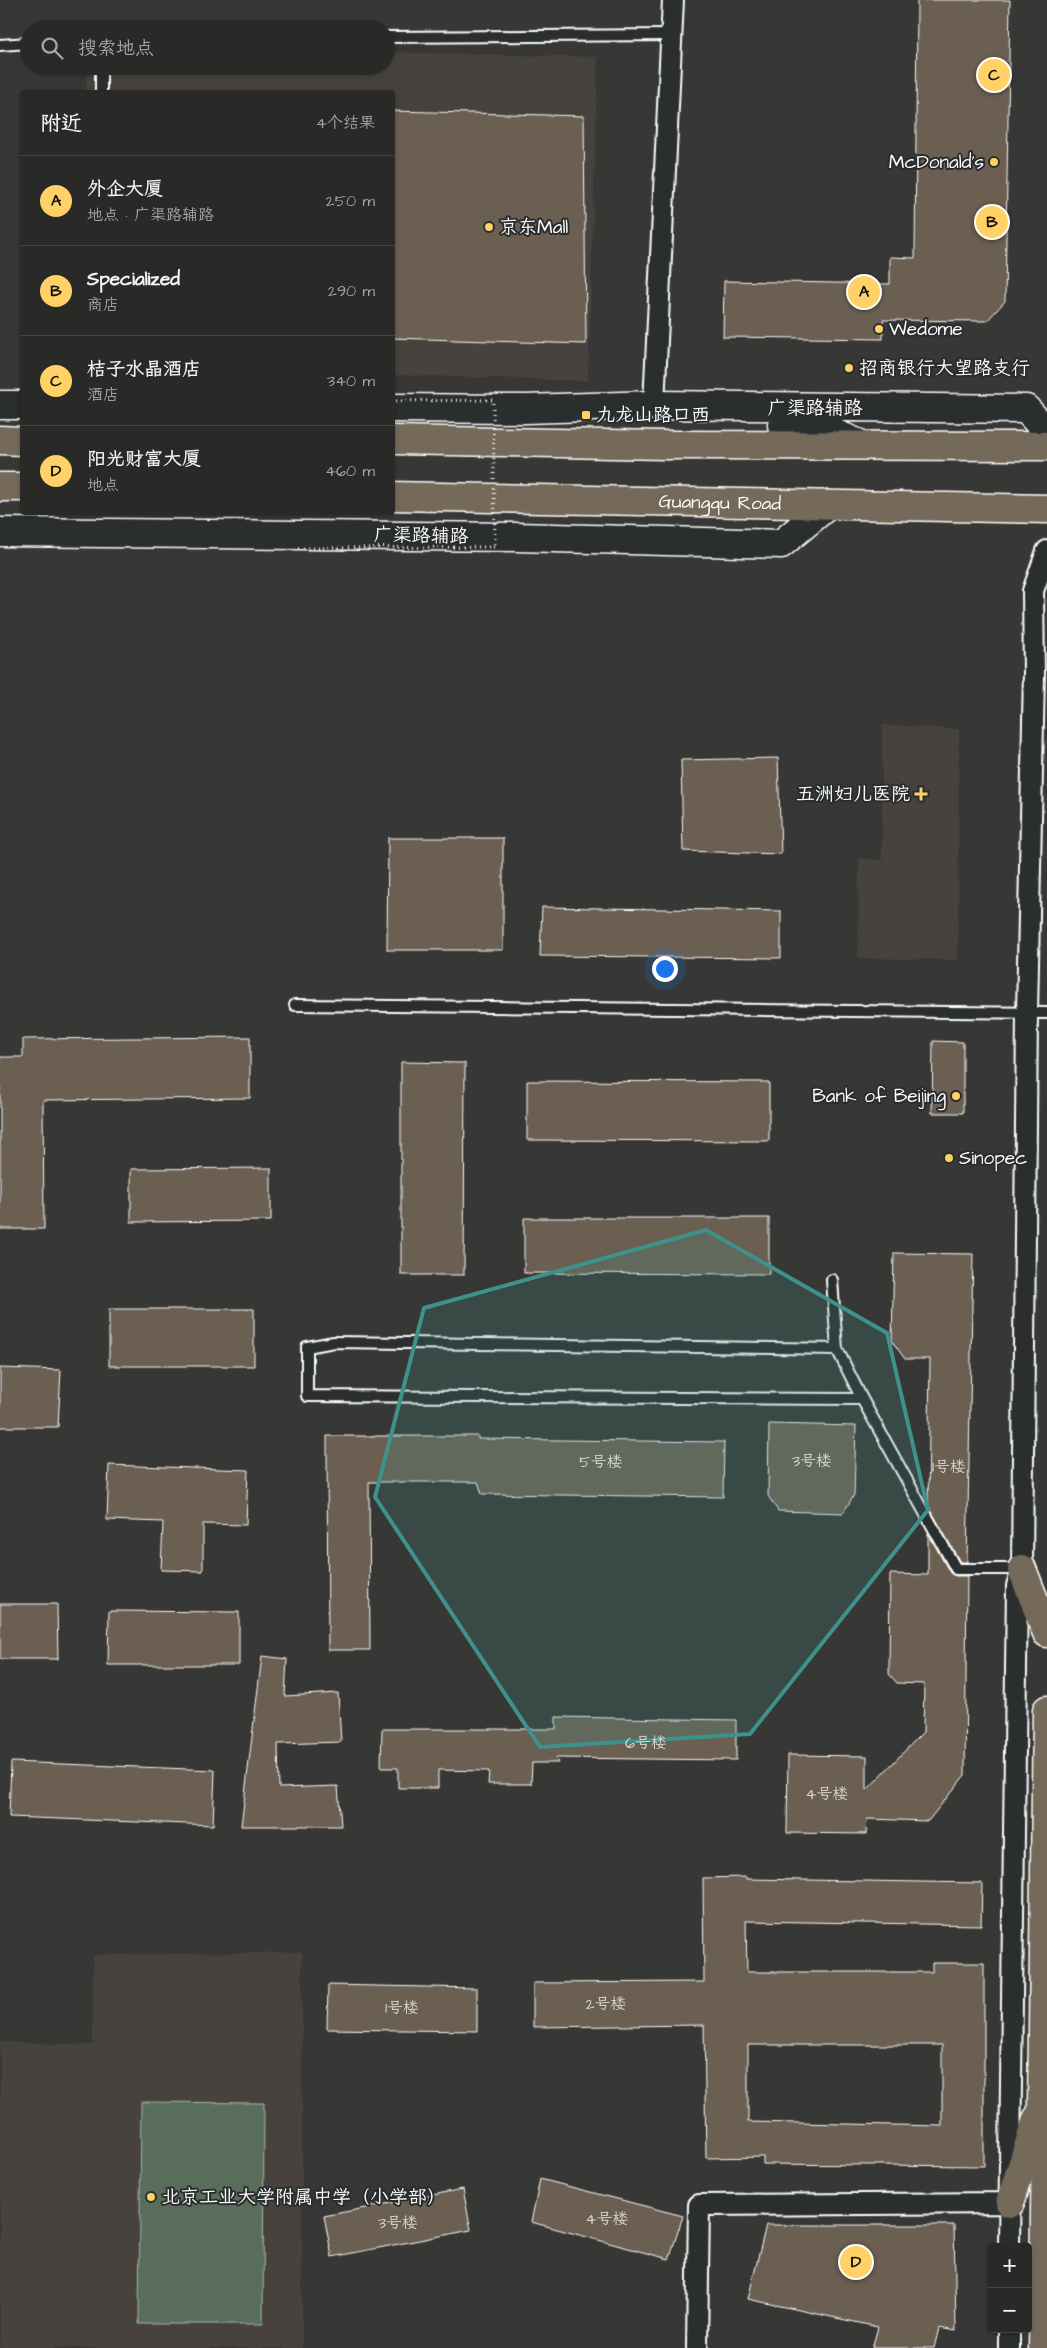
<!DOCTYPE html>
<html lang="zh">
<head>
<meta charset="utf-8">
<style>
  body { margin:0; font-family:"Architects Daughter","LXGW WenKai TC",sans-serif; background:#313130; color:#f1f3f6 }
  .controls { position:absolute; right:15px; bottom:15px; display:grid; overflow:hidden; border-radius:5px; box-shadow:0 1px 4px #0004 }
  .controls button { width:45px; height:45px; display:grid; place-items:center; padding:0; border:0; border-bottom:1px solid #454545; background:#292928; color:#f1f3f6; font:25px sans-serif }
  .you { position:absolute; left:664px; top:968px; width:18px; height:18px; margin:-12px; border:4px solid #fff; border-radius:50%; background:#1a73e8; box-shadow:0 0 0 8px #1a73e833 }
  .badge { display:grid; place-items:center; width:32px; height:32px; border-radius:50%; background:#ffd166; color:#111; font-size:16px; font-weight:700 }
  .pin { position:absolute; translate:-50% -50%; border:2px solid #fff; box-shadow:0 1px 5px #0006 }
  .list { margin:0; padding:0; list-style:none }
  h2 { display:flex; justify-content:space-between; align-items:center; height:65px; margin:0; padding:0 20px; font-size:21px }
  h2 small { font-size:16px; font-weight:400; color:#a5a6a8 }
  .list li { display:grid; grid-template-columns:32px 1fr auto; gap:15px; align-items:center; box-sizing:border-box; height:90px; padding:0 20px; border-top:1px solid #454545 }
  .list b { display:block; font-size:19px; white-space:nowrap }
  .list p { margin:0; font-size:16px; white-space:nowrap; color:#a5a6a8 }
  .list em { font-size:16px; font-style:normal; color:#a5a6a8 }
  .icon { flex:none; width:28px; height:28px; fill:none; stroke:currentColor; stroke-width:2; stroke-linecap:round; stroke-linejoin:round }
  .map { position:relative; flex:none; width:1047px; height:2348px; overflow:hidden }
  .search { position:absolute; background:#292928; box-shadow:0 1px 4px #0004; left:20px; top:20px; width:375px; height:55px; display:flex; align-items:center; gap:12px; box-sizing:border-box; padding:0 18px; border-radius:28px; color:#a5a6a8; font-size:19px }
  .panel { position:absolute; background:#292928; box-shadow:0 1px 4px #0004; left:20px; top:90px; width:375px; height:425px; border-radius:5px }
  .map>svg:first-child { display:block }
</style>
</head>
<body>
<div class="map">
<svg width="1047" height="2348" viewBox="0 0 1047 2348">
  <rect width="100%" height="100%" fill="#373735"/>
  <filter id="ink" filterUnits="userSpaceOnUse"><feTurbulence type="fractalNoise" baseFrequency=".02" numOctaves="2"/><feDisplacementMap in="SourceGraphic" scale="10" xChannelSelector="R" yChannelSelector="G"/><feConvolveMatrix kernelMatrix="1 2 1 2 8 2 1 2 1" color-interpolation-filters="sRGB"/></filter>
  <g filter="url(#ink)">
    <!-- built -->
    <path fill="#46433d" d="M386,52L598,57L588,381L393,375L392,92H86L87,66H386Z
      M882,725L959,729L958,960L858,958L859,858L882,860Z
      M302,1952V2348H0V2042L93,2045V1955Z"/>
    <!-- green -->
    <path fill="#596e5a" stroke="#acb6ac" d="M141,2102L264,2103L263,2324H139Z"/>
    <!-- building -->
    <path fill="#6a5f51" stroke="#fff" fill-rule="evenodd" d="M917,0H1010L1005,301L987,321L883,320V339L723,337L724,281L890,284V257L915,258Z
      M392,111L584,116L586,344L392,338Z
      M778,758L781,854L683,851L681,760Z
      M388,838H503V950H387Z
      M542,907L781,911V958L540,956Z
      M250,1037V1098L43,1100L44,1229H0V1057H23V1039Z
      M933,1041L963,1042V1113H932Z
      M401,1062L465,1063L464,1275H401Z
      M527,1081L769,1082V1141L527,1140Z
      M271,1168V1221L131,1222V1169Z
      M524,1218H769V1274L524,1273Z
      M894,1253L973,1254L967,1562H960L928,1505L930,1359H905L892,1341Z
      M109,1309H254V1366H109Z
      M0,1368L61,1370L58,1427H0Z
      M769,1424L856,1426L854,1495L843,1513L778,1511L768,1496Z
      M327,1436H478V1439L724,1442L723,1497L482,1494L478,1482H369L370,1650H328Z
      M109,1465L248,1470L246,1525L203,1524V1571L161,1570L163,1522L107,1520Z
      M928,1533L950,1573L956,1576H967L965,1775L928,1821L867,1819L866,1834L787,1833L788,1755L867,1756V1790L923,1732L924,1684L897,1683L889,1674L890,1574L928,1575Z
      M0,1604H57L58,1659H0Z
      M109,1611L239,1612V1665H108Z
      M262,1656L287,1659L285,1696L338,1693L341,1742L278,1744L279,1788L338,1786L341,1826H241Z
      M556,1717L736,1720V1760L556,1758L558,1763H532L531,1784H488L489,1771L438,1770V1788H398V1768H381L382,1729H556Z
      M11,1762L215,1770L213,1825L9,1817Z
      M746,1877V1879L982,1883L981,1925L746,1921L747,1972H932V1963H984V2166L763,2164V2157L706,2158L704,2025L533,2027V1983L704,1982L703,1878ZM748,2045H942V2126L748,2122Z
      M328,1985L477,1988V2031L327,2029Z
      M540,2179L683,2216L669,2259L531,2222Z
      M463,2189L471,2230L332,2257L324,2216Z
      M766,2225H954L956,2331L939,2328L934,2348H872L878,2327L748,2299Z"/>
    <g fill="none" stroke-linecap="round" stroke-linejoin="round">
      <defs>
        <path id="lane" d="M386,37L672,35
          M0,45L29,43
          M101,92V66
          M295,1005L1047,1013
          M832,1280L837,1349
          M862,1399L307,1396V1347L334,1342L837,1349L862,1399L956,1569H1021"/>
        <path id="street" d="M654,405L673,0
          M1009,2247L1017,1586L1022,1569L1027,1013L1034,673L1033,591L1047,551
          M697,2348L699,2205L1010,2203
          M1009,2348V2329"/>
        <path id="secondary" d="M0,405H22
          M392,408L525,409L654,405L1026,409L1047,432
          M782,425L817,426L862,445
          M0,532L516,537L781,544L828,505"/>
        <g id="primary">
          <path d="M0,440L22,441"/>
          <path d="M392,440L665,445L1047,446"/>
          <path d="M0,487H22"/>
          <path id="s1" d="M392,496L1047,509"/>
          <path d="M1022,1569L1047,1633"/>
          <path d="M1010,2203L1037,2119"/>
          <path d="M1043,2348L1046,2142L1042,2106L1047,1710"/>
        </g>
      </defs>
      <!-- lane casing -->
      <use href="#lane" stroke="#fff" stroke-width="14"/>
      <!-- street casing -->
      <use href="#street" stroke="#fff" stroke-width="24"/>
      <!-- secondary casing -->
      <use href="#secondary" stroke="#fff" stroke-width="31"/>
      <!-- primary casing -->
      <use href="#primary" stroke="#fff" stroke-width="31"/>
      <!-- lane -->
      <use href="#lane" stroke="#2a2d2e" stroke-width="10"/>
      <!-- street -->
      <use href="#street" stroke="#2a2d2e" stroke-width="20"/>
      <!-- secondary -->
      <use href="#secondary" stroke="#2a2d2e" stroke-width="28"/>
      <!-- primary -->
      <use href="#primary" stroke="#746a5a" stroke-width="28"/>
      <!-- path-bridge -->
      <path stroke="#fff" stroke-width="3" stroke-dasharray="1 4" stroke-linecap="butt" d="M298,548L495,547L493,400L392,401"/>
    </g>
  </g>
  <!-- marked area -->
  <path fill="#3f918b" fill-opacity="0.2" stroke="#3f918b" stroke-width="4" stroke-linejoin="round" d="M706,1230L887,1333L928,1510L750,1734L540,1747L375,1497L424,1308Z"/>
  <!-- markers -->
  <g fill="#ffd166" stroke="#2a2d2e" stroke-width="2">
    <circle cx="994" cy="162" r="5"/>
    <circle cx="489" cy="227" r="5"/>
    <circle cx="879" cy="329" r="5"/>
    <circle cx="849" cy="368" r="5"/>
    <rect x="581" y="410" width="10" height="10" rx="2.5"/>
    <path d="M918.5 786.5h5v5h5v5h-5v5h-5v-5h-5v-5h5z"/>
    <circle cx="956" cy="1096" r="5"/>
    <circle cx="949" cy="1158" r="5"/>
    <circle cx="151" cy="2197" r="5"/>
  </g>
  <g text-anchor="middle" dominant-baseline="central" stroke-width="4" stroke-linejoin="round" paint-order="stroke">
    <!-- number labels -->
    <g font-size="16" fill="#dad7d4">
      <text x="812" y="1461">3号楼</text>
      <text x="601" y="1462">5号楼</text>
      <text x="949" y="1467">1号楼</text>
      <text x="646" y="1743">6号楼</text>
      <text x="827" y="1794">4号楼</text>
      <text x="606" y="2004">2号楼</text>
      <text x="402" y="2008">1号楼</text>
      <text x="607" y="2219">4号楼</text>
      <text x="398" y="2223">3号楼</text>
    </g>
    <!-- poi labels -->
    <g font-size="19" fill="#fff" stroke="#2a2d2e" text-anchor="start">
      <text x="984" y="162" text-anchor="end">McDonald's</text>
      <text x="499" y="227">京东Mall</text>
      <text x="889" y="329">Wedome</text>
      <text x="859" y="368">招商银行大望路支行</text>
      <text x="596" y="415">九龙山路口西</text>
      <text x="910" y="794" text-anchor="end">五洲妇儿医院</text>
      <text x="946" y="1096" text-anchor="end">Bank of Beijing</text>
      <text x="959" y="1158">Sinopec</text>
      <text x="161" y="2197">北京工业大学附属中学（小学部）</text>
    </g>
    <!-- street labels -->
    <g font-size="19" fill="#fff" stroke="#2a2d2e">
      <text x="815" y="408">广渠路辅路</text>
      <text stroke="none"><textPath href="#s1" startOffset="328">Guangqu Road</textPath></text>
      <text transform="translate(421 536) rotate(1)">广渠路辅路</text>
    </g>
  </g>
</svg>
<div class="controls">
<button>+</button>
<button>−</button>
</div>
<div class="you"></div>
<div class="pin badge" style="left:864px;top:292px">A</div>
<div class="pin badge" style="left:992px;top:222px">B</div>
<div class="pin badge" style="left:994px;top:75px">C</div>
<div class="pin badge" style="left:856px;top:2262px">D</div>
<div class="search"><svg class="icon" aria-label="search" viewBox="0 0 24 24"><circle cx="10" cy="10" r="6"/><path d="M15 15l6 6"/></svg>搜索地点</div>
<section class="panel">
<h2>附近<small>4个结果</small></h2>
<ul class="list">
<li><span class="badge">A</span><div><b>外企大厦</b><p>地点 · 广渠路辅路</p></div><em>250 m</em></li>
<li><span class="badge">B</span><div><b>Specialized</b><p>商店</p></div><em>290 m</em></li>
<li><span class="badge">C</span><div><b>桔子水晶酒店</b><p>酒店</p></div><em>340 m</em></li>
<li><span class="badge">D</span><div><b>阳光财富大厦</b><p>地点</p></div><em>460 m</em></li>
</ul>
</section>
</div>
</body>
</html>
